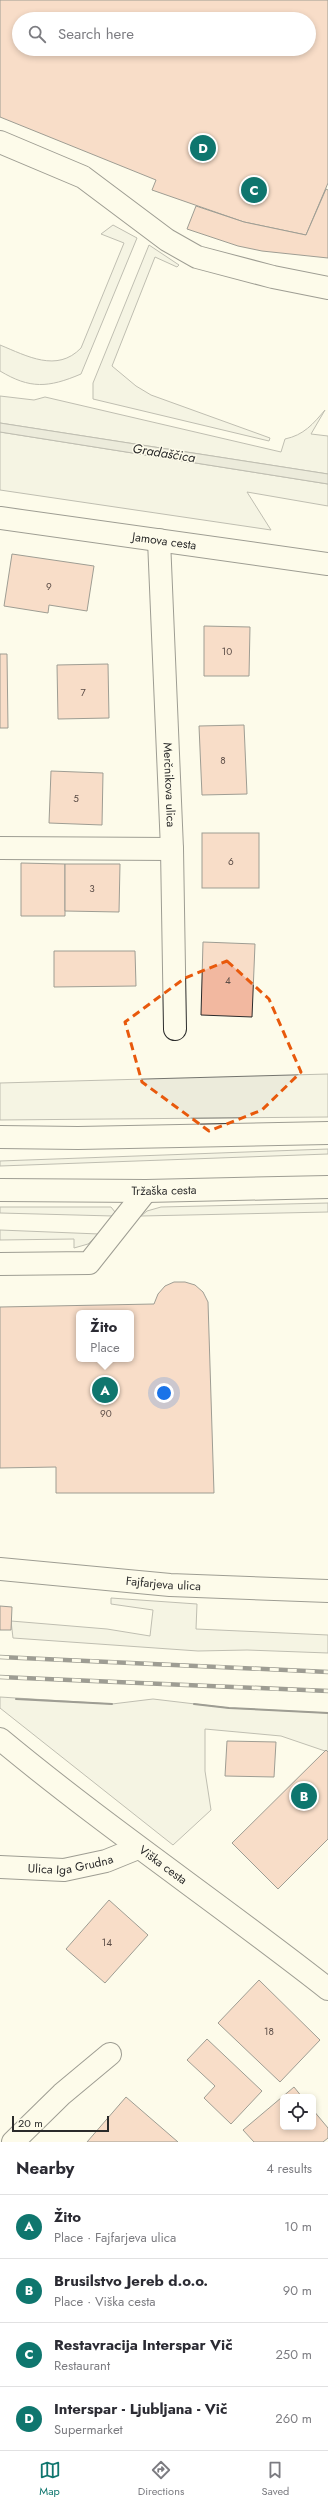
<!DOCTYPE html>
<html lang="en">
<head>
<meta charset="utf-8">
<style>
  :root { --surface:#fff; --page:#f7f7f7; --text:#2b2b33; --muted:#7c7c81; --line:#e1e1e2; --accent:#0f766e }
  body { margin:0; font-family:Jost,sans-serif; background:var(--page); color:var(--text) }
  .controls { position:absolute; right:12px; bottom:12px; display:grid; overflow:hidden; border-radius:6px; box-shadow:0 2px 6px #0003 }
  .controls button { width:36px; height:36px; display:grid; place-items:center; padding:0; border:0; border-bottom:1px solid var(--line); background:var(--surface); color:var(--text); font:20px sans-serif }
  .scale { position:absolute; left:12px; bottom:10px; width:97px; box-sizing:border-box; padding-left:4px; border:2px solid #2b2b2b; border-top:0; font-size:11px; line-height:14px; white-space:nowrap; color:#2b2b2b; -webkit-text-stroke:3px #fdfbea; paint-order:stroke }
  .you { position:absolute; left:164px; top:1393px; width:14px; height:14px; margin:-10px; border:3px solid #fff; border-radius:50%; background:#1a73e8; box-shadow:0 0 0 6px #1a73e833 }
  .badge { display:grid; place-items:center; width:26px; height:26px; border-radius:50%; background:var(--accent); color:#fff; font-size:13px; font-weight:700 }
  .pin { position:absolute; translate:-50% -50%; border:2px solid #fff; box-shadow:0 1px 4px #0006 }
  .popup { position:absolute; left:76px; top:1310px; width:58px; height:52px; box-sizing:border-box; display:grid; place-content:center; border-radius:6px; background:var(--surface); filter:drop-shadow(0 1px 3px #0005); font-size:13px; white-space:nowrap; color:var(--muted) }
  .popup b { font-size:15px; color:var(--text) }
  .popup::after { content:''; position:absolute; left:50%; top:100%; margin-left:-8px; border:8px solid transparent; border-top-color:var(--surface) }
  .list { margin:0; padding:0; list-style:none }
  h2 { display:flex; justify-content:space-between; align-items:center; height:52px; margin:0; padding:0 16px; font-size:17px }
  h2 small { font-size:13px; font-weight:400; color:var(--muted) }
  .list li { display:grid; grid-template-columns:26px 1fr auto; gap:12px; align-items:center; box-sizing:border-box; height:64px; padding:0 16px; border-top:1px solid var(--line) }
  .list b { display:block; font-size:15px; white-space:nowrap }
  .list p { margin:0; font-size:13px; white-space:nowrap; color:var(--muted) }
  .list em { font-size:13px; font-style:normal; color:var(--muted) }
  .icon { flex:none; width:22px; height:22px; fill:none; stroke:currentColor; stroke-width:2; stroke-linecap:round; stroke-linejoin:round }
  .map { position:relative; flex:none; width:328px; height:2142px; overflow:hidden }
  .search { position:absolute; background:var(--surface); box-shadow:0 2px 6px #0003; left:12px; right:12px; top:12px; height:44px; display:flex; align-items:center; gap:10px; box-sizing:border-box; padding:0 14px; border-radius:22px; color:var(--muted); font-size:15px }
  .sheet { height:308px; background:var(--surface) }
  nav { display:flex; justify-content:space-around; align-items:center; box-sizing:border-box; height:56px; border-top:1px solid var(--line); background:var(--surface); font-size:11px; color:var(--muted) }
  nav a { display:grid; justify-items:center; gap:2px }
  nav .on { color:var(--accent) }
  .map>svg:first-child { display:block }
  .green { fill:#ecebdb; stroke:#74746e }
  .water { fill:#d8d7c9; stroke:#74746e }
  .building { fill:#f2b8a0; stroke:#2b2b2b; fill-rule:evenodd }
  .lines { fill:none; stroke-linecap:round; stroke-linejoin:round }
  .minor-casing { stroke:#2b2b2b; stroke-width:24 }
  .major-casing { stroke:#2b2b2b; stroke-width:24 }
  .minor { stroke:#fdfbea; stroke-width:22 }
  .major { stroke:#fdfbea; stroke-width:22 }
  .rail-casing { stroke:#2b2b2b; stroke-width:4.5 }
  .rail { stroke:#fdfbea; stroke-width:3; stroke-dasharray:9; stroke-linecap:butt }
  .wall { stroke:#2b2b2b; stroke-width:2 }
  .marked { fill:none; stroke:#e8590c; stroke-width:3; stroke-dasharray:8 5; stroke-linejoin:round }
  .labels { text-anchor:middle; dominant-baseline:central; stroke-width:3; stroke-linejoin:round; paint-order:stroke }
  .number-label { font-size:10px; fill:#5d4e48 }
  .street-label { font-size:12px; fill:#2b2b2b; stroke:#fdfbea }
  .water-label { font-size:13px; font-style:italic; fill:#2b2b2b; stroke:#fdfbea }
</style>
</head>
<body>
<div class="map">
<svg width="328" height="2142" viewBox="0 0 328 2142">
  <rect width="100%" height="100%" fill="#fdfbea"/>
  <g class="green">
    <path d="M113,225L137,238L81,374C48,388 30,389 0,371V345C27,356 57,373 81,348L124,243L101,234Z"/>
    <polygon points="149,245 179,265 177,267 155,257 112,366 136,386 151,395 270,438 269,441 93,399 93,383"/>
    <path d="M0,396L34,400L45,397L281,452L285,439C304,435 313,424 325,410L311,434L328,436V474L0,423Z"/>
    <polygon points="0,432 328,484 328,506 247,492 271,530 0,490"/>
    <polygon points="328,1074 328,1117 0,1120 0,1083"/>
    <polygon points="328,1149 328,1154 0,1166 0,1161"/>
    <polygon points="328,1203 328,1212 141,1216 147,1211 161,1207"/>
    <polygon points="0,1207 111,1207 115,1212 113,1216 0,1213"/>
    <polygon points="0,1230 99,1234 88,1244 74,1248 74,1239 0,1240"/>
    <polygon points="111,1598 197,1604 196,1629 328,1635 328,1653 247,1650 198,1651 13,1638 11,1621 107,1629 150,1636 153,1610 111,1604"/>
    <polygon points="0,1697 112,1704 153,1699 229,1708 328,1713 328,1752 281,1736 205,1729 205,1771 211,1810 173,1845 0,1708"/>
  </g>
  <polygon class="water" points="0,423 328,474 328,484 0,432"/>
  <g class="building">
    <path d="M0,0H328V183L306,235L244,222L152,190L156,180L0,117ZM19,19H309V49H19Z"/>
    <polygon points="326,189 328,190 328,258 262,251 238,246 187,229 196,206 244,222 306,235"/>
    <polygon points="12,554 94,566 87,611 49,605 48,613 4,606"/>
    <polygon points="204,626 250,627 249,676 204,676"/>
    <polygon points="0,654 7,654 8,728 0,728"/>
    <polygon points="108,664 109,718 58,719 57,665"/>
    <polygon points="244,725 247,794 202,795 199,726"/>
    <polygon points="51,771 103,773 102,825 49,823"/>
    <rect x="202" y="833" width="57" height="55"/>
    <polygon points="21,863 65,864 65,916 21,916"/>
    <polygon points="65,864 120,864 119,912 65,911"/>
    <polygon points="203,942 255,944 252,1017 201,1015"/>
    <polygon points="54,951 135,951 136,986 54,987"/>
    <path d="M174,1282H185L195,1285L203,1292L208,1302L214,1493H56V1467L0,1468V1307L154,1304L158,1294L165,1286ZM79,1313H131V1359H79Z"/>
    <polygon points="0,1606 12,1607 11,1630 0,1630"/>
    <polygon points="227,1741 276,1742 274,1777 225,1776"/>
    <polygon points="326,1750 328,1752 328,1839 278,1889 232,1843"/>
    <polygon points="109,1900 148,1935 105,1983 66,1949"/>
    <polygon points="259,1980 320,2040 280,2082 218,2023"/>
    <polygon points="207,2039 262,2091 231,2124 204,2098 215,2086 187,2060"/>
    <polygon points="294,2087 302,2097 283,2097 283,2127 313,2127 313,2110 328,2128 328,2138 323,2142 254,2142 243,2130"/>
    <polygon points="126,2097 178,2142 87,2142"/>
  </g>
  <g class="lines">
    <defs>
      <g id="minor">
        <polyline points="0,142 83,177 167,240 197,257 273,277 328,288"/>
        <path id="s1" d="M0,518L328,564"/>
        <path id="s2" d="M159,540L172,849L175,1029"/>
        <polyline points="0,848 172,849"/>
        <polyline points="0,1264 89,1263 146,1191"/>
        <path id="s3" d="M0,1569L170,1585L328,1591"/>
        <path id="s4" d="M0,1739C106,1827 220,1904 328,1989"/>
        <path id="s5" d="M0,1867L64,1870L106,1861L138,1848"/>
        <polyline points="13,2142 62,2094 110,2054"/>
      </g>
      <g id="major">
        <polyline points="0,1137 78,1138 328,1133"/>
        <path id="s6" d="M0,1190L146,1191L328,1187"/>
      </g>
    </defs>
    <use href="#minor" class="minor-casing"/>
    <use href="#major" class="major-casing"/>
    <use href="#minor" class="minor"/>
    <use href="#major" class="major"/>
    <defs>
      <g id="rail">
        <polyline points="0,1657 328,1672"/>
        <polyline points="0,1677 328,1691"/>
      </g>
    </defs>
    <use href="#rail" class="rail-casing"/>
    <use href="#rail" class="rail"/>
    <g class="wall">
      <polyline points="16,1699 112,1704"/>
      <polyline points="194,1704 229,1708 328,1713"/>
    </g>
  </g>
  <path d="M0 0H328V2142H0ZM227,961L269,999L301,1072L262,1110L209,1131L142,1082L125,1022L185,978Z" fill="#fdfbea" fill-opacity=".55" fill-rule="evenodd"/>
  <path class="marked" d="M227,961L269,999L301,1072L262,1110L209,1131L142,1082L125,1022L185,978Z"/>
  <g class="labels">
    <g class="number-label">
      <text x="49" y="586">9</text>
      <text x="227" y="651">10</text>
      <text x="83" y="692">7</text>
      <text x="223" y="760">8</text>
      <text x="76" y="798">5</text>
      <text x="231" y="861">6</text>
      <text x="92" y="888">3</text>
      <text x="228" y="980">4</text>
      <text x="106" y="1413">90</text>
      <text x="107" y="1942">14</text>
      <text x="269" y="2031">18</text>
    </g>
    <g class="street-label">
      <text stroke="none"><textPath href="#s1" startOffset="166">Jamova cesta</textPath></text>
      <text stroke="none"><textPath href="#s2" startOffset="245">Merčnikova ulica</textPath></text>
      <text stroke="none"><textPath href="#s6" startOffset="164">Tržaška cesta</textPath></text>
      <text stroke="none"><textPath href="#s3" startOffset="164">Fajfarjeva ulica</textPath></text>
      <text stroke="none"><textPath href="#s5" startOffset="71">Ulica Iga Grudna</textPath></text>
      <text stroke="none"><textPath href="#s4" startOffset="206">Viška cesta</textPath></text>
    </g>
    <g class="water-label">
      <text transform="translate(164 453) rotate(9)">Gradaščica</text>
    </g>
  </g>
</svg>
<div class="controls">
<button><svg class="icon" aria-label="locate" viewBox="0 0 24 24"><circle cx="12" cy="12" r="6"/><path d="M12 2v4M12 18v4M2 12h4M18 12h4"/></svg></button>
</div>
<div class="scale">20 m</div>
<div class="you"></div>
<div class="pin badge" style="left:105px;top:1390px">A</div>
<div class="popup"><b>Žito</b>Place</div>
<div class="pin badge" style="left:304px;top:1796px">B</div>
<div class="pin badge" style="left:254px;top:190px">C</div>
<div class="pin badge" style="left:203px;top:148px">D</div>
<div class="search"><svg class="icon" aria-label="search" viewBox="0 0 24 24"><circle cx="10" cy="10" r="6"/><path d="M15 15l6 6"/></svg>Search here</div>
</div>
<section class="sheet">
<h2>Nearby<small>4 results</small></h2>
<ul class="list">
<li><span class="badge">A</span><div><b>Žito</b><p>Place · Fajfarjeva ulica</p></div><em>10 m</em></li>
<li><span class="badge">B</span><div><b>Brusilstvo Jereb d.o.o.</b><p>Place · Viška cesta</p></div><em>90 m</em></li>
<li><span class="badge">C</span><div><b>Restavracija Interspar Vič</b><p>Restaurant</p></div><em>250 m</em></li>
<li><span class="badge">D</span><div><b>Interspar - Ljubljana - Vič</b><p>Supermarket</p></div><em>260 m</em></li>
</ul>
</section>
<nav>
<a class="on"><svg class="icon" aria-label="map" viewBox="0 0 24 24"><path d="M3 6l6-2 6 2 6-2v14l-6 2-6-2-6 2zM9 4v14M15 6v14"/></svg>Map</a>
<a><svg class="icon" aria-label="directions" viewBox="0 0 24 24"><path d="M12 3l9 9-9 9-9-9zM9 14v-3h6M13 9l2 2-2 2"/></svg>Directions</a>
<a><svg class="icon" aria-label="saved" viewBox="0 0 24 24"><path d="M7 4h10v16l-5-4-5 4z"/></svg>Saved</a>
</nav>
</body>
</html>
